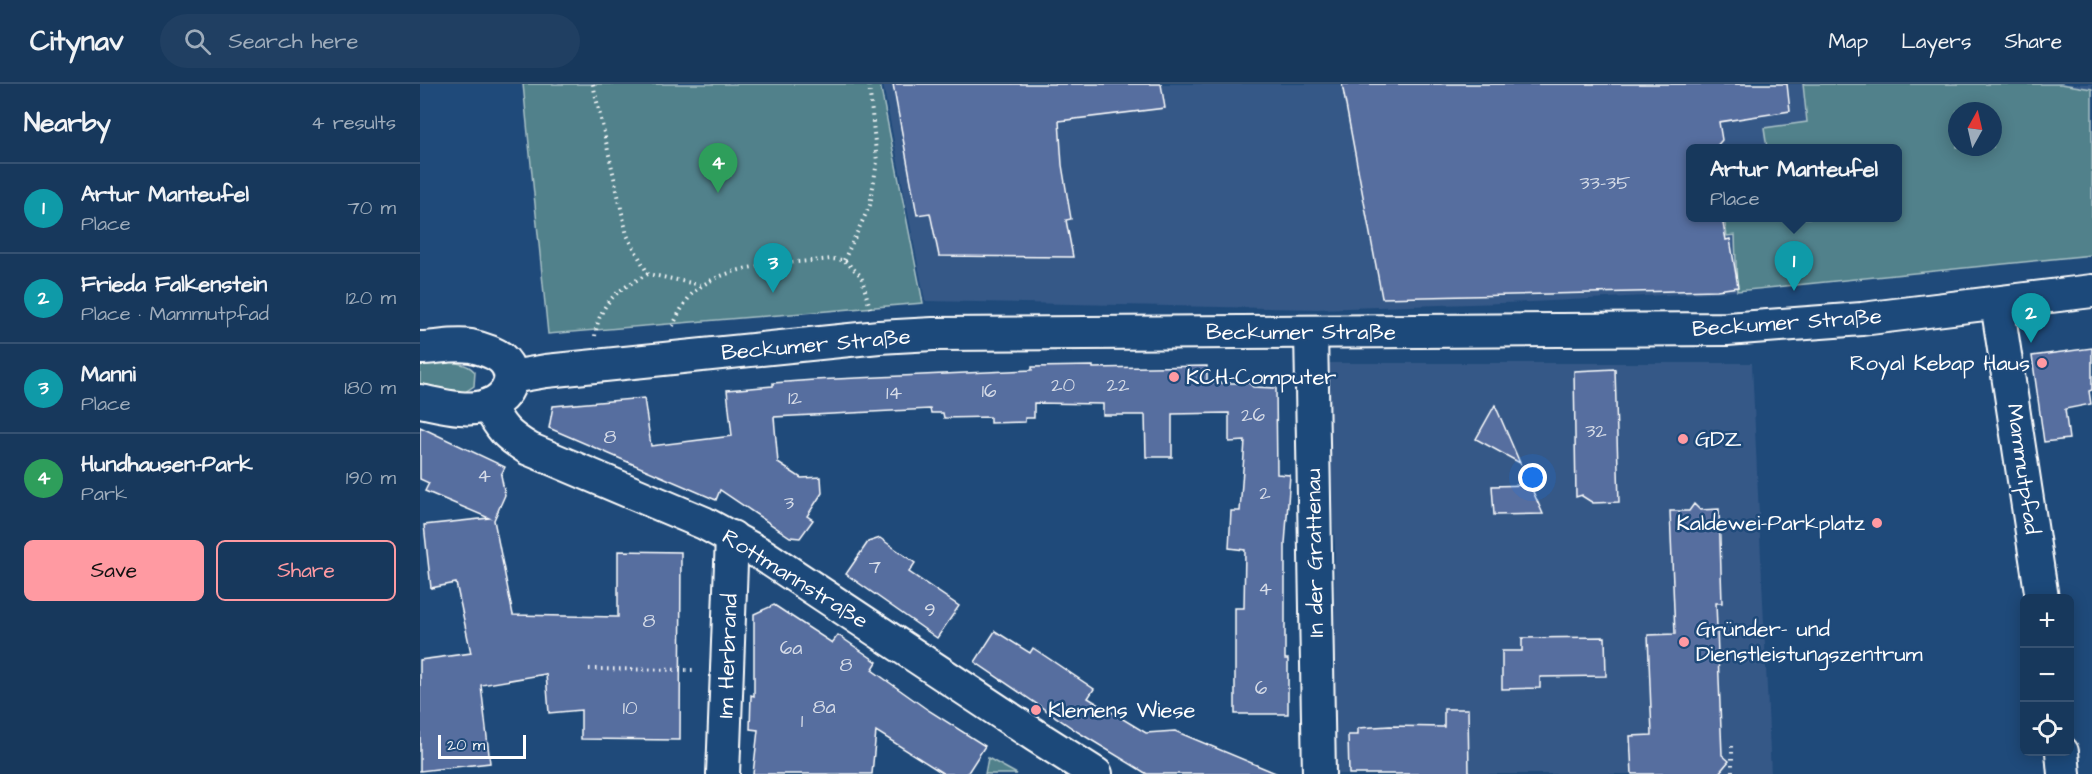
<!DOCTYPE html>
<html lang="en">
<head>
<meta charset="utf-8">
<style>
  :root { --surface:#17385c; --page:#203f62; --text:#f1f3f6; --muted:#9eacbb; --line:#365272; --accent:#ff9aa2 }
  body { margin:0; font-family:"Architects Daughter",sans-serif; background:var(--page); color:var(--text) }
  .controls { position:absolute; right:18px; bottom:18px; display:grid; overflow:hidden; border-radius:9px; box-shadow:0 3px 15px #0003 }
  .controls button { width:54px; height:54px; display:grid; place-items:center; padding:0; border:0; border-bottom:2px solid var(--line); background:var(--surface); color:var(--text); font:30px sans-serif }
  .compass { position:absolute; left:1528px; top:18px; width:54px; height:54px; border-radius:50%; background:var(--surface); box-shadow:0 3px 15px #0003; rotate:8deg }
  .scale { position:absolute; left:18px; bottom:15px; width:88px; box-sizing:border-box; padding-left:6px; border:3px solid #fff; border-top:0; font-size:16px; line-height:21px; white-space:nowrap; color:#fff; -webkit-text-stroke:4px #1f4a7a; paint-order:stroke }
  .you { position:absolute; left:1113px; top:394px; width:21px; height:21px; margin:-15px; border:4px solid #fff; border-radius:50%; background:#1a73e8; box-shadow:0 0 0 9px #1a73e833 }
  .badge { display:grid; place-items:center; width:39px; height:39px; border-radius:50%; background:var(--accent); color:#fff; font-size:20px; font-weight:700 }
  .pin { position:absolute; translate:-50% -50px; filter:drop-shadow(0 2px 3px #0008) }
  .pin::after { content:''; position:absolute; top:32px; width:21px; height:18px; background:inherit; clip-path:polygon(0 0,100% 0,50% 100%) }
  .popup { position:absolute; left:1266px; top:60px; width:216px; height:78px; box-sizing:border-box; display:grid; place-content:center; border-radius:9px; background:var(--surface); filter:drop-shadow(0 2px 4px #0005); font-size:20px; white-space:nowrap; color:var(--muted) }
  .popup b { font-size:22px; color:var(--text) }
  .popup::after { content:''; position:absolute; left:50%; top:100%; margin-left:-12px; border:12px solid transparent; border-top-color:var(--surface) }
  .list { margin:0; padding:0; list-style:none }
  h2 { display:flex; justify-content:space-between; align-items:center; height:78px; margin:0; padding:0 24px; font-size:26px }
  h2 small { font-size:20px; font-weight:400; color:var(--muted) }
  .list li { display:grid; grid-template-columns:39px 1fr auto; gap:18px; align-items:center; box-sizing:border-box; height:90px; padding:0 24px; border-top:2px solid var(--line) }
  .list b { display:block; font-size:22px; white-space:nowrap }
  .list p { margin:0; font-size:20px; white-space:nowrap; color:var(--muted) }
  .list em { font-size:20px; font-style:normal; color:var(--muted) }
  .actions { display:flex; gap:12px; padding:18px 24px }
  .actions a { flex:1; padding:14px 0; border:2px solid var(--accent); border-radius:9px; text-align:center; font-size:21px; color:var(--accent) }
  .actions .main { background:var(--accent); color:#111 }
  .icon { flex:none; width:33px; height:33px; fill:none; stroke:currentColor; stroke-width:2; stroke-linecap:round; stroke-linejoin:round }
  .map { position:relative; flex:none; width:1672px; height:690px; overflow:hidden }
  header { display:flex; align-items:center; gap:36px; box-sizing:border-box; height:84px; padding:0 30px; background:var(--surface); border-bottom:2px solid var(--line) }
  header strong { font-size:28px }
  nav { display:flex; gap:33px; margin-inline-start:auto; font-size:21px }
  .search { width:420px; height:54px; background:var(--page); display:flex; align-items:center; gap:15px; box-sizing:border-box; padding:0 21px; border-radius:33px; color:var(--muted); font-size:22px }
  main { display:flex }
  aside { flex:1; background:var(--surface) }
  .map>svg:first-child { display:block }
  .built { fill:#345887; fill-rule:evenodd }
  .green { fill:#51818b; stroke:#a8c0c5; stroke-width:1.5; fill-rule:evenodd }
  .building { fill:#576e9f; stroke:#fff; stroke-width:1.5 }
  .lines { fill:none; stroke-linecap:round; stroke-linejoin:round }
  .minor-casing { stroke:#fff; stroke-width:36 }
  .path { stroke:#fff; stroke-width:4; stroke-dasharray:1.5 4.5; stroke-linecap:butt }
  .minor { stroke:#1f4a7a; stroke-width:32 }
  .poi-dot { fill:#ff9aa2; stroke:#1f4a7a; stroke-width:2 }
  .labels { text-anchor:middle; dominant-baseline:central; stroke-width:5; stroke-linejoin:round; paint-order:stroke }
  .number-label { font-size:20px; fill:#d5dbe7 }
  .street-label { font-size:22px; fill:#fff; stroke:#1f4a7a }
  .poi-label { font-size:22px; fill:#fff; stroke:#1f4a7a; text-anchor:start }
</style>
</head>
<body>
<header>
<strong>Citynav</strong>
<div class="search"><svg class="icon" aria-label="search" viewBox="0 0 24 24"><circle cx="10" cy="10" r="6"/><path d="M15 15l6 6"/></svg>Search here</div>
<nav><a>Map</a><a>Layers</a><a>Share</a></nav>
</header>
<main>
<aside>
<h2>Nearby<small>4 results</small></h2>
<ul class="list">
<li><span class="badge" style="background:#0f9aa8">1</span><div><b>Artur Manteufel</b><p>Place</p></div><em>70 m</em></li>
<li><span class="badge" style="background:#0f9aa8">2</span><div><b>Frieda Falkenstein</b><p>Place · Mammutpfad</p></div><em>120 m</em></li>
<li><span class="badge" style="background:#0f9aa8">3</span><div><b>Manni</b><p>Place</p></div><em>180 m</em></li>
<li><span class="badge" style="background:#2e9e5b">4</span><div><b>Hundhausen-Park</b><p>Park</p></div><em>190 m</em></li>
</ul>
<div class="actions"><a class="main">Save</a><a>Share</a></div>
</aside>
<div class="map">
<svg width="1672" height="690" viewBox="0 0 1672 690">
  <rect width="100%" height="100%" fill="#1f4a7a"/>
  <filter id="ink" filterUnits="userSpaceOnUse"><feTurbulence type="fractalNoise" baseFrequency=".0167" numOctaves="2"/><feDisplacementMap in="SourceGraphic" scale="12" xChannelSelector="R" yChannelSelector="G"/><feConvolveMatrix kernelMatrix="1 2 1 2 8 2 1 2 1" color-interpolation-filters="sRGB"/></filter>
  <g filter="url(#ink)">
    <g class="built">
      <path d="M463,0H1672V171L1317,207L1113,218L896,225L505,217ZM1537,27H1573V63H1537ZM1270,64H1478V134H1270Z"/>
      <polygon points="900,279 1332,279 1351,690 912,690 915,461"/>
    </g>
    <g class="green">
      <polygon points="103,0 460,0 503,219 128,250"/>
      <path d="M1383,0H1641L1672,5V171L1317,207L1315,151L1307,152L1304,134H1478V64H1347L1344,44L1387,38ZM1537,27H1573V63H1537Z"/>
      <path d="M0,277C17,278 44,275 55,288L54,302L45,308L0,307Z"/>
      <polygon points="568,674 597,690 565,690"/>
    </g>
    <g class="building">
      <polygon points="473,0 741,0 745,24 639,37 642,81 651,135 646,136 653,173 519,172 510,129 497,131"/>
      <polygon points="922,0 1367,0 1370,27 1299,38 1302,56 1295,64 1270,64 1270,134 1302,134 1306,156 1310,155 1318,203 1297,206 962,214"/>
      <polygon points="1672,264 1672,306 1669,307 1671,320 1645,325 1649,355 1624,358 1612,272"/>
      <polygon points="673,282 673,284 787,282 787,299 829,299 833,303 856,304 857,390 870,391 865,460 865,575 868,575 868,630 815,630 815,524 824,524 825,466 809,464 811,427 820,427 825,357 809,358 809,329 752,330 752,373 726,373 725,331 683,331 683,320 614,319 614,334 605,334 605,338 570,339 570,333 524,334 523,329 511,329 510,325 354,333 358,379 381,394 401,393 402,409 387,432 393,436 380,454 370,453 300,406 296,416 129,344 133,322 224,314 231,362 312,352 307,306 353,302 353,299 394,296 612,286 612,283"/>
      <polygon points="1195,285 1199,418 1173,419 1162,412 1162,411 1156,413 1154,287"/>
      <polygon points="1075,321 1100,379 1056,355"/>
      <polygon points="0,343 85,383 81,391 85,411 74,436 93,531 198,533 198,467 261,468 260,656 161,655 161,626 129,629 126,590 61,601 70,679 0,687 0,576 51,569 36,499 11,504 4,441 69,434 5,407 9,399 0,395"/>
      <polygon points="1110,401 1123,430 1074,431 1072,402"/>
      <polygon points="1274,420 1280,426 1299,425 1302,519 1296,519 1302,671 1309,677 1298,690 1212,690 1210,652 1232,651 1228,551 1255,550 1250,427 1269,427"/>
      <polygon points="460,454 495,479 489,488 539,522 517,554 426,490 448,458"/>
      <polygon points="354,521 412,559 418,551 457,578 452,586 508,626 565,662 547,690 524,690 456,647 452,690 333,690 338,646 330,645 331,611 334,612 334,530"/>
      <polygon points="575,547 610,569 613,564 674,605 668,614 726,649 755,647 858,690 727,690 658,648 555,578"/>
      <polygon points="1185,553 1186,592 1120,593 1120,604 1082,605 1082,567 1102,567 1102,554"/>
      <polygon points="1024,625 1048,625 1049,690 929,690 928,651 938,651 938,644 970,642 1024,643"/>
    </g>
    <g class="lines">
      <defs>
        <g id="minor">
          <polyline points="1577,219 1622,514"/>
          <polyline points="891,248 899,690"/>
          <path d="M0,264C16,264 35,259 51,262C60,264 73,268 81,274C99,290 89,313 69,321C48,329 21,321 0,317"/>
          <polyline points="91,293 126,287 459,253 513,250 1307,245 1442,235 1672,207"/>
          <path d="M68,321C81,345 86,351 109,365L284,439L343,471L616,652L676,690"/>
          <polyline points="1642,668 1644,690"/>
          <polyline points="303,690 312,453"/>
        </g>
      </defs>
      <use href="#minor" class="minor-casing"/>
      <g class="path">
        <polyline points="173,0 207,151 228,190"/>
        <polyline points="424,176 450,121 457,78 449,0"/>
        <path d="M253,242C258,229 270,208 283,201C320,178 368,180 411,175L424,176L441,192L450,224"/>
        <path d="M175,252C180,217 199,205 228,190L281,201"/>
        <polyline points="169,585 277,586"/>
        <polyline points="1312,662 1312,690"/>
      </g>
      <use href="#minor" class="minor"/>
    </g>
  </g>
  <g class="poi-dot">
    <circle cx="1622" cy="279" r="6"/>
    <circle cx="754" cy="293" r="6"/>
    <circle cx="1263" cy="355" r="6"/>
    <circle cx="1457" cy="439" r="6"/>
    <circle cx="1264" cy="558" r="6"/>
    <circle cx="616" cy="626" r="6"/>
  </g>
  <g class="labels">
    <g class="number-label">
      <text x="1185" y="99">33-35</text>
      <text x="643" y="301">20</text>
      <text x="698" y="301">22</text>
      <text x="569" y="307">16</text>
      <text x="474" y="309">14</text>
      <text x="375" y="314">12</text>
      <text x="833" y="331">26</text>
      <text x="1176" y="347">32</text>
      <text x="190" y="353">8</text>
      <text x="64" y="392">4</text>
      <text x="845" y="409">2</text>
      <text x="369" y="419">3</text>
      <text x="455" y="483">7</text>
      <text x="845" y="505">4</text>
      <text x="510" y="526">9</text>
      <text x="229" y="537">8</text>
      <text x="371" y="564">6a</text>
      <text x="426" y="581">8</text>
      <text x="841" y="604">6</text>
      <text x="404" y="623">8a</text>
      <text x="210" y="624">10</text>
      <text x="382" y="637">1</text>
    </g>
    <g class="street-label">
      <text transform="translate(1367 239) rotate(-4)">Beckumer Straße</text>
      <text x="881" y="248">Beckumer Straße</text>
      <text transform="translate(396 261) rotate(-5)">Beckumer Straße</text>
      <text transform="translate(1603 385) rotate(82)">Mammutpfad</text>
      <text transform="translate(895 469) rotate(-91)">In der Grattenau</text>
      <text transform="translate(375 495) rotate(32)">Rottmannstraße</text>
      <text transform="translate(308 572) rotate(-88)">Im Herbrand</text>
    </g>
    <g class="poi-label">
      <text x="1610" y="279" text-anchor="end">Royal Kebap Haus</text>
      <text x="766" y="293">KCH-Computer</text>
      <text x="1275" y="355">GDZ</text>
      <text x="1445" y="439" text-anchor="end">Kaldewei-Parkplatz</text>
      <text x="1276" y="545">Gründer- und<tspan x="1276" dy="25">Dienstleistungszentrum</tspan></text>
      <text x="628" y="626">Klemens Wiese</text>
    </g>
  </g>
</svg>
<div class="controls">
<button>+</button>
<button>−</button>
<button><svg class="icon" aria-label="locate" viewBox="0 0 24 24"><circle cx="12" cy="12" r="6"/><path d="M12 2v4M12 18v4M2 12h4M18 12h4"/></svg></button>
</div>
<svg class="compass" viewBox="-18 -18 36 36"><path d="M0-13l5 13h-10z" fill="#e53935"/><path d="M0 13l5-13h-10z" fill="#9eacbb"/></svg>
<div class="scale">20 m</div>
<div class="you"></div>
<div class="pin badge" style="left:1374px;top:207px;background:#0f9aa8">1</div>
<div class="popup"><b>Artur Manteufel</b>Place</div>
<div class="pin badge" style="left:1611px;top:259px;background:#0f9aa8">2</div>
<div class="pin badge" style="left:353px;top:209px;background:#0f9aa8">3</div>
<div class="pin badge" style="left:298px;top:109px;background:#2e9e5b">4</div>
</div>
</main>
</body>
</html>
